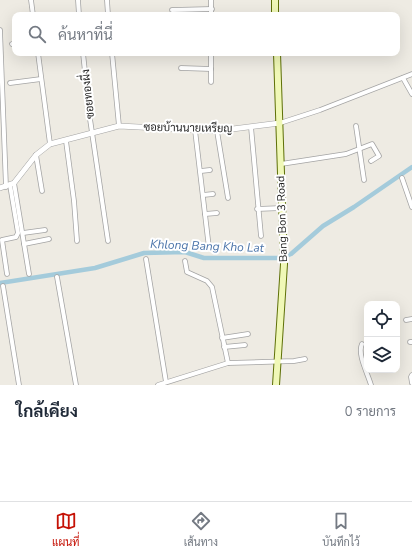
<!DOCTYPE html>
<html lang="th">
<head>
<meta charset="utf-8">
<style>
  :root { --surface:#fff; --page:#f2f2f3; --text:#1f2937; --muted:#747a83; --line:#e0e1e3; --accent:#c51105 }
  body { margin:0; font-family:"Nunito Sans",Sarabun,sans-serif; background:var(--page); color:var(--text) }
  .controls { position:absolute; right:12px; bottom:12px; display:grid; overflow:hidden; border-radius:8px; box-shadow:0 4px 16px #0002 }
  .controls button { width:36px; height:36px; display:grid; place-items:center; padding:0; border:0; border-bottom:1px solid var(--line); background:var(--surface); color:var(--text); font:20px sans-serif }
  .list { margin:0; padding:0; list-style:none }
  h2 { display:flex; justify-content:space-between; align-items:center; height:52px; margin:0; padding:0 16px; font-size:17px }
  h2 small { font-size:13px; font-weight:400; color:var(--muted) }
  .icon { flex:none; width:22px; height:22px; fill:none; stroke:currentColor; stroke-width:2; stroke-linecap:round; stroke-linejoin:round }
  .map { position:relative; flex:none; width:412px; height:385px; overflow:hidden }
  .search { position:absolute; background:var(--surface); box-shadow:0 4px 16px #0002; left:12px; right:12px; top:12px; height:44px; display:flex; align-items:center; gap:10px; box-sizing:border-box; padding:0 14px; border-radius:8px; color:var(--muted); font-size:15px }
  .sheet { height:116px; background:var(--surface) }
  nav { display:flex; justify-content:space-around; align-items:center; box-sizing:border-box; height:56px; border-top:1px solid var(--line); background:var(--surface); font-size:11px; color:var(--muted) }
  nav a { display:grid; justify-items:center; gap:2px }
  nav .on { color:var(--accent) }
  .map>svg:first-child { display:block }
  .lines { fill:none; stroke-linecap:round; stroke-linejoin:round }
  .canal { stroke:#a4cbdb; stroke-width:4.5 }
  .minor-casing { stroke:#a4a4a4; stroke-width:5.5 }
  .tertiary-casing { stroke:#a4a4a4; stroke-width:6 }
  .secondary-casing { stroke:#5e7007; stroke-width:8 }
  .minor { stroke:#fff; stroke-width:4 }
  .tertiary { stroke:#fff; stroke-width:5 }
  .secondary { stroke:#f0f8b7; stroke-width:6 }
  .labels { text-anchor:middle; dominant-baseline:central; stroke-width:4; stroke-linejoin:round; paint-order:stroke }
  .street-label { font-size:11px; fill:#1d1d1d; stroke:#fff }
  .water-label { font-size:12px; font-style:italic; fill:#4c75aa; stroke:#fff }
</style>
</head>
<body>
<div class="map">
<svg width="412" height="385" viewBox="0 0 412 385">
  <rect width="100%" height="100%" fill="#eeebe3"/>
  <g class="lines">
    <polyline class="canal" points="0,283 95,268 144,253 185,252 204,258 281,258 291,254 323,226 354,207 412,167"/>
    <defs>
      <g id="minor">
        <polyline points="31,0 33,15"/>
        <polyline points="78,0 79,15"/>
        <polyline points="107,0 108,15"/>
        <polyline points="172,10 212,9"/>
        <polyline points="211,15 211,0"/>
        <polyline points="0,30 6,187"/>
        <polyline points="12,44 15,43"/>
        <polyline points="38,53 50,144"/>
        <polyline points="83,53 90,119 108,241"/>
        <polyline points="112,53 119,126"/>
        <polyline points="181,68 211,69"/>
        <polyline points="403,78 412,94"/>
        <polyline points="211,82 211,53"/>
        <polyline points="10,83 41,79"/>
        <polyline points="280,123 320,110 412,74"/>
        <polyline points="356,126 364,180"/>
        <polyline points="251,127 261,236"/>
        <polyline points="195,130 209,248"/>
        <polyline points="217,131 228,198"/>
        <polyline points="66,141 74,201 77,241"/>
        <polyline points="36,155 42,191"/>
        <polyline points="281,164 346,154 372,144 379,156 371,161"/>
        <polyline points="201,171 210,170"/>
        <polyline points="402,178 412,207"/>
        <polyline points="14,183 29,274"/>
        <polyline points="203,195 213,194"/>
        <polyline points="257,209 282,208"/>
        <polyline points="205,214 217,213"/>
        <polyline points="23,233 45,230"/>
        <polyline points="24,244 49,239"/>
        <polyline points="146,259 166,382"/>
        <polyline points="185,261 187,272 207,281 212,287 228,363"/>
        <polyline points="7,274 2,240 16,237 18,233 10,185"/>
        <polyline points="57,277 76,385"/>
        <polyline points="3,286 19,385"/>
        <polyline points="406,320 412,319"/>
        <polyline points="222,338 248,334"/>
        <polyline points="410,342 412,342"/>
        <path d="M362,344C357,354 368,374 371,385"/>
        <polyline points="224,347 245,345"/>
        <polyline points="412,375 411,377 412,383"/>
        <polyline points="158,385 228,363 294,361 305,359"/>
      </g>
      <polyline id="tertiary" points="0,188 14,183 36,155 50,144 119,126 217,131 280,123"/>
      <g id="secondary">
        <polyline points="275,0 275,15"/>
        <polyline points="276,385 284,264 277,53"/>
      </g>
    </defs>
    <use href="#minor" class="minor-casing"/>
    <use href="#tertiary" class="tertiary-casing"/>
    <use href="#secondary" class="secondary-casing"/>
    <use href="#minor" class="minor"/>
    <use href="#tertiary" class="tertiary"/>
    <use href="#secondary" class="secondary"/>
  </g>
  <g class="labels">
    <g class="street-label">
      <text transform="translate(88 94) rotate(-96)">ซอยทองผึ่ง</text>
      <text transform="translate(188 128) rotate(1)">ซอยบ้านนายเหรียญ</text>
      <text transform="translate(282 219) rotate(-92)">Bang Bon 3 Road</text>
    </g>
    <g class="water-label">
      <text transform="translate(207 246) rotate(2)">Khlong Bang Kho Lat</text>
    </g>
  </g>
</svg>
<div class="controls">
<button><svg class="icon" aria-label="locate" viewBox="0 0 24 24"><circle cx="12" cy="12" r="6"/><path d="M12 2v4M12 18v4M2 12h4M18 12h4"/></svg></button>
<button><svg class="icon" aria-label="layers" viewBox="0 0 24 24"><path d="M12 4l9 5-9 5-9-5zM3 14l9 5 9-5"/></svg></button>
</div>
<div class="search"><svg class="icon" aria-label="search" viewBox="0 0 24 24"><circle cx="10" cy="10" r="6"/><path d="M15 15l6 6"/></svg>ค้นหาที่นี่</div>
</div>
<section class="sheet">
<h2>ใกล้เคียง<small>0 รายการ</small></h2>
<ul class="list">
</ul>
</section>
<nav>
<a class="on"><svg class="icon" aria-label="map" viewBox="0 0 24 24"><path d="M3 6l6-2 6 2 6-2v14l-6 2-6-2-6 2zM9 4v14M15 6v14"/></svg>แผนที่</a>
<a><svg class="icon" aria-label="directions" viewBox="0 0 24 24"><path d="M12 3l9 9-9 9-9-9zM9 14v-3h6M13 9l2 2-2 2"/></svg>เส้นทาง</a>
<a><svg class="icon" aria-label="saved" viewBox="0 0 24 24"><path d="M7 4h10v16l-5-4-5 4z"/></svg>บันทึกไว้</a>
</nav>
</body>
</html>
